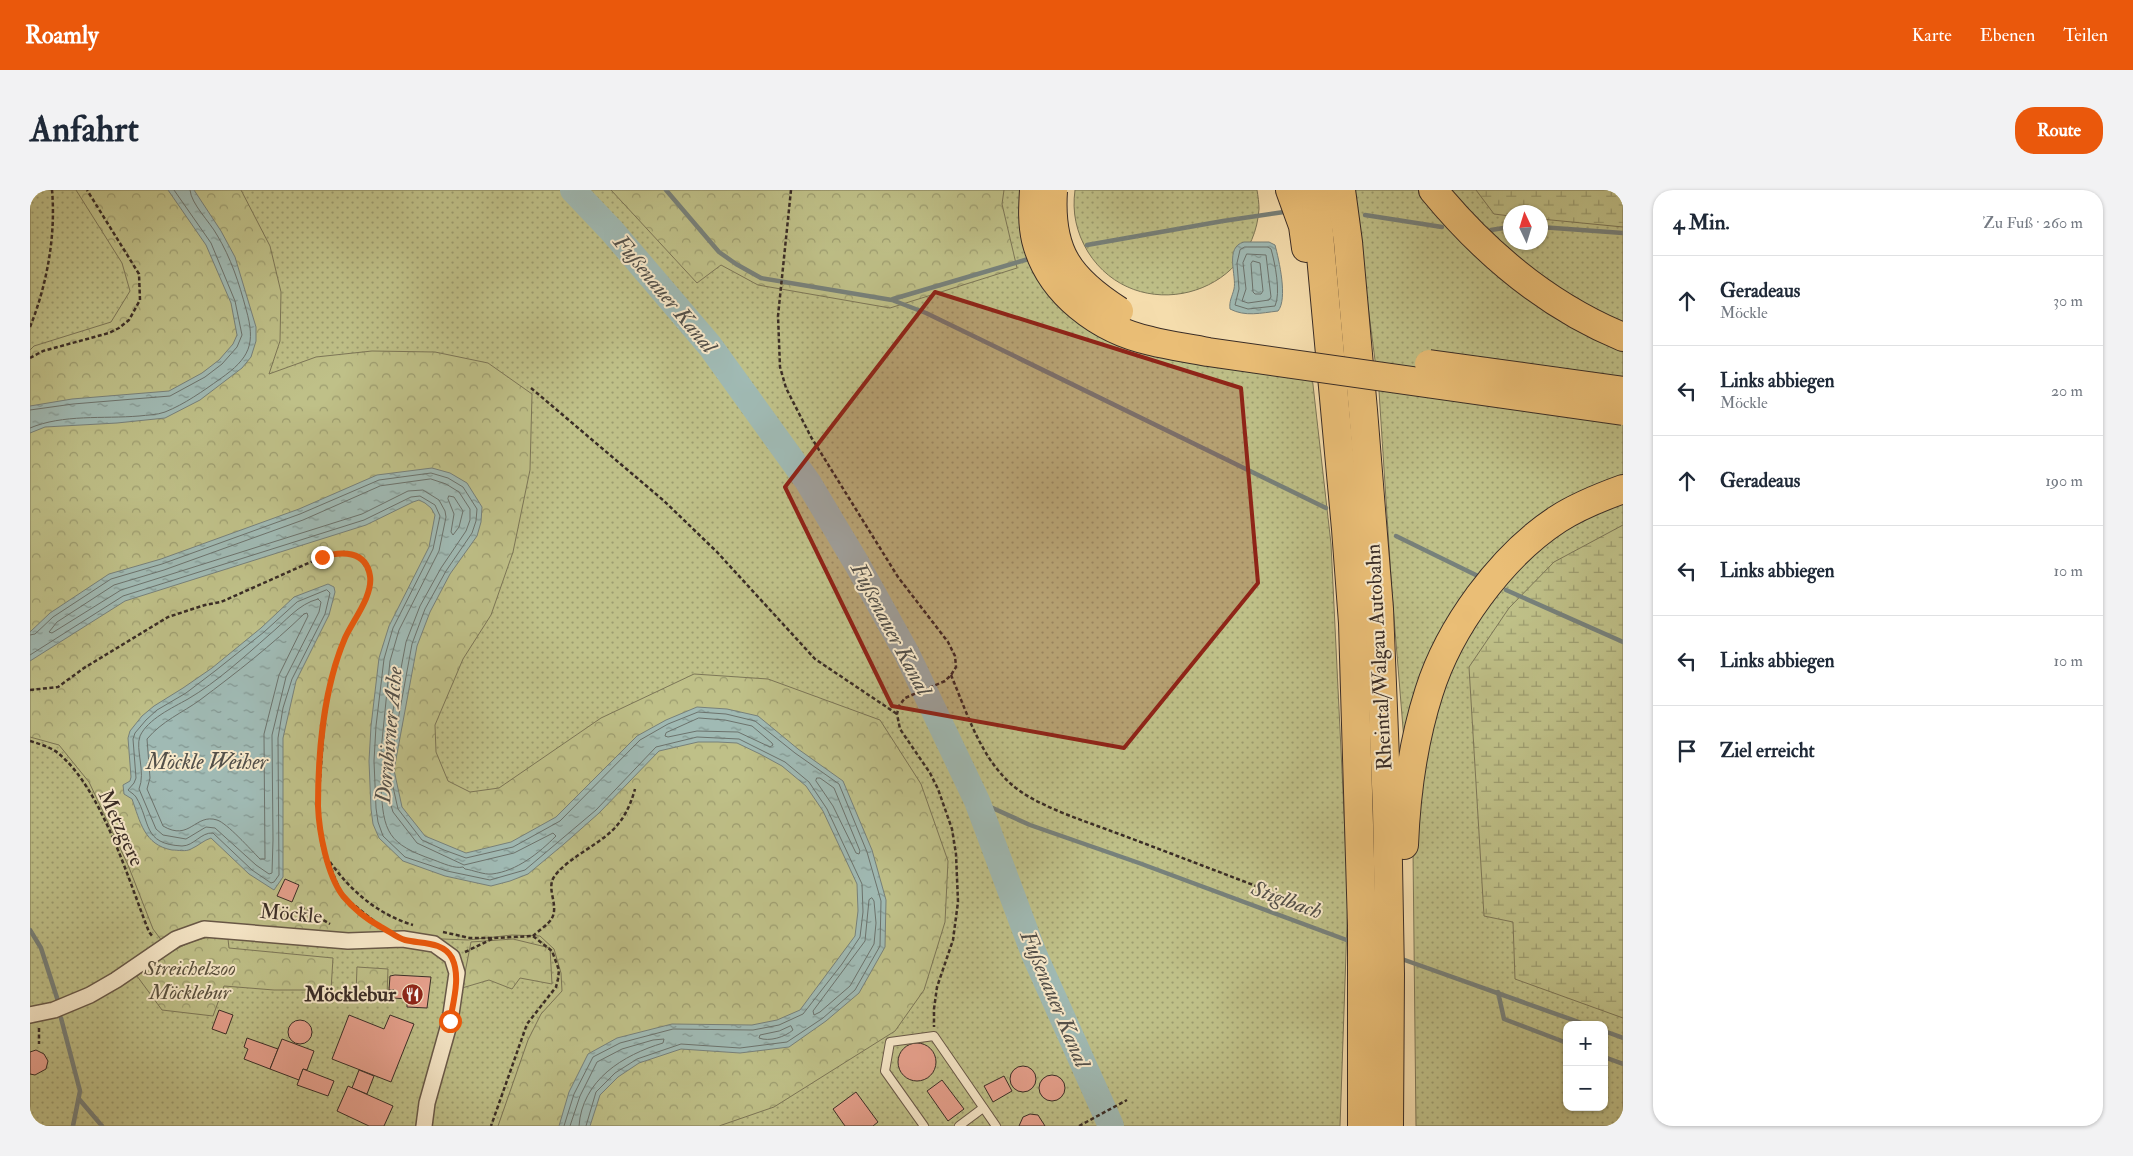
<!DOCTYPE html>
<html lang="de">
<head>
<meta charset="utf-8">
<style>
  :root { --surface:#fff; --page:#f2f2f3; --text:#1f2937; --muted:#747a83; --line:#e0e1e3; --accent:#ea580c }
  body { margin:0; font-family:"IM FELL Double Pica",serif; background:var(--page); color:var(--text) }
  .controls { position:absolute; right:15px; bottom:15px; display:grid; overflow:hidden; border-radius:10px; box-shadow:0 1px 4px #0004 }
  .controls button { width:45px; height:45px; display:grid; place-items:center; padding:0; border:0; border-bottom:1px solid var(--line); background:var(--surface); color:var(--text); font:25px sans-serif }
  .compass { position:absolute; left:1473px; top:15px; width:45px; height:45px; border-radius:50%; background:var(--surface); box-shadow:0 1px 4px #0004; rotate:356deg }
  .stop { position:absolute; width:15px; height:15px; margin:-11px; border:4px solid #ea580c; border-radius:50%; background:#fff }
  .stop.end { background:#ea580c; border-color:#fff; box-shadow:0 1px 5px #0008 }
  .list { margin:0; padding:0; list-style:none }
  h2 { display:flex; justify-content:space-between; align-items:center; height:65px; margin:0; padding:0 20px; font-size:21px }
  h2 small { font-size:16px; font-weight:400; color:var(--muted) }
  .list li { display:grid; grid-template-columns:32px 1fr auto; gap:15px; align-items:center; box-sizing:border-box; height:90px; padding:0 20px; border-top:1px solid var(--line) }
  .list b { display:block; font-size:19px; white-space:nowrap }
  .list p { margin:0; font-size:16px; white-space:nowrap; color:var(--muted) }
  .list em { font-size:16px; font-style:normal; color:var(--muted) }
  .icon { flex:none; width:28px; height:28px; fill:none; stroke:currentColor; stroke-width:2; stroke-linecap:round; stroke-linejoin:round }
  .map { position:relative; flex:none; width:1593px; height:936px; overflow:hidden; border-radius:20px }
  header { display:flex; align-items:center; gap:30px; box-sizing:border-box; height:70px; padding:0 25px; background:var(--accent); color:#fff }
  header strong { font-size:24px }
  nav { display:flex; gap:28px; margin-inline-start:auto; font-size:18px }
  .intro { display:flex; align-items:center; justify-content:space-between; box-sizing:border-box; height:120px; padding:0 30px }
  h1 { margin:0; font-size:35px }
  .button { padding:12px 22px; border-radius:20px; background:var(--accent); color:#fff; font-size:18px; font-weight:700 }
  main { display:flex; gap:30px; padding:0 30px }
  aside { flex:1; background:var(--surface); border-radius:20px; box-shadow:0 1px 4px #0004 }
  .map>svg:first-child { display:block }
  .grass { fill:url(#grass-dots); stroke:#7c7657; fill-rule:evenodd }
  .forest { fill:url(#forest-crowns); stroke:#7c7657 }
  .wetland { fill:url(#wetland-marsh); stroke:#7c7657 }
  .water { fill:url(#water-ripples); stroke:#77817b }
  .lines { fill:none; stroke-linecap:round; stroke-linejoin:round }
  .shore { stroke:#6c736d; stroke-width:1 }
  .stream { stroke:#77817b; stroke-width:4.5 }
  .river { stroke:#a0bab4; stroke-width:26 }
  .building { fill:#e8a18e; stroke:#392c26 }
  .service-casing { stroke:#685848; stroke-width:10 }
  .minor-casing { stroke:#685848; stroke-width:18 }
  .motorway-casing { stroke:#392c26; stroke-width:30 }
  .path { stroke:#392c26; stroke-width:2.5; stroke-dasharray:4 2.5; stroke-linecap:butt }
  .service { stroke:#f8e9ca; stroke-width:8 }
  .minor { stroke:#f8e9ca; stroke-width:15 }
  .motorway { stroke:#eabe76; stroke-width:28 }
  .motorway-bridge-casing { stroke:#392c26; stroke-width:30; stroke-linecap:butt }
  .motorway-bridge { stroke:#eabe76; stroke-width:28 }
  .route { stroke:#ea580c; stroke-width:6 }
  .marked { fill:#8f2418; fill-opacity:0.2; stroke:#8f2418; stroke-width:4; stroke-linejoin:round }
  .labels { text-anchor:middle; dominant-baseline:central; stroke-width:4; stroke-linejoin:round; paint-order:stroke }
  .street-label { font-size:21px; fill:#392c26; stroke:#f8e9ca }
  .park-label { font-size:21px; font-style:italic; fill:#5a513e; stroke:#f8e9ca }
  .poi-label { font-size:21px; font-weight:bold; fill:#392c26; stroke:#f8e9ca; text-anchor:end }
  .water-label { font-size:22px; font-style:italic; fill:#53504a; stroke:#f8e9ca }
</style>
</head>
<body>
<header>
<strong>Roamly</strong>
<nav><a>Karte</a><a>Ebenen</a><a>Teilen</a></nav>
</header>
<div class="intro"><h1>Anfahrt</h1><a class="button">Route</a></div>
<main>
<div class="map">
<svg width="1593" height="936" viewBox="0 0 1593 936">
  <defs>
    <pattern id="grass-dots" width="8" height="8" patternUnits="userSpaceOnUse" patternTransform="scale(1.25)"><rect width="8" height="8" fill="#bfc088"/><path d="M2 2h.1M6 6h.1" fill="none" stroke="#9c9c6f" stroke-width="1.8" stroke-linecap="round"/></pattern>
    <pattern id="forest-crowns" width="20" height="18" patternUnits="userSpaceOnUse" patternTransform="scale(1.25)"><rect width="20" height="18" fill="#bfc088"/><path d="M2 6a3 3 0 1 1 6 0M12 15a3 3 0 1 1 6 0" fill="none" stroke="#9c9c6f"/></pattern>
    <pattern id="wetland-marsh" width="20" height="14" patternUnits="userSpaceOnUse" patternTransform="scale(1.25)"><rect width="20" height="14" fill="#bfc088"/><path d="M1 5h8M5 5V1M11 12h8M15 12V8" fill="none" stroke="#9c9c6f"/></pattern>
    <pattern id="water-ripples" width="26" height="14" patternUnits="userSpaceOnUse" patternTransform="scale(1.25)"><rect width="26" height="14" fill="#a0bab4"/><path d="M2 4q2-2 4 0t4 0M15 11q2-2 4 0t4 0" fill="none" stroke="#839792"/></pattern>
  </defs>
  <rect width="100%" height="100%" fill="#f5ddad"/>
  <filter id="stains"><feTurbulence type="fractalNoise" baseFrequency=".004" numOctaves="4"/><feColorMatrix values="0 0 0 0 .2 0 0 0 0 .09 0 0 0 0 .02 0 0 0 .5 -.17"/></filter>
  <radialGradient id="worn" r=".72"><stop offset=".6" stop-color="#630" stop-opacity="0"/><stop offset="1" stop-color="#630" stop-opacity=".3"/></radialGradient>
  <g class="grass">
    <polygon points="0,0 994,0 1046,126 1282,186 1301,354 1318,705 1310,936 0,936"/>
    <path d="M1045,0H1227C1228,6 1229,13 1229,19C1223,108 1105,137 1058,62C1046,42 1042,22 1045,0Z"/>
    <path d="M1323,0H1593V936H1386L1383,661L1362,403L1349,201ZM1480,22H1510V52H1480ZM1537,835H1574V917H1537Z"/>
  </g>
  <g class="forest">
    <polygon points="46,0 211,0 240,56 251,102 250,151 239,184 286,167 342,161 405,162 458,173 502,204 500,280 483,362 461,425 433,469 405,535 406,562 418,591 440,602 469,598 571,528 664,484 738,489 850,530 891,594 918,671 915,732 894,800 865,841 744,917 689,936 468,936 498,850 511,824 532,801 531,783 524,759 510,746 482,745 438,750 290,744 190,736 132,751 123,739 98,675 59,592 29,555 0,547 0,160 4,156 81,132 100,101 92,73"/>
    <polygon points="581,0 974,0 972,14 987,78 860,118 728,95 691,75 667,93"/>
    <path d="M181,747L198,749L199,758L303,768L301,800H244L194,796L183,826L132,820L107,786C131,769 152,751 181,747Z"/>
    <polygon points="483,749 520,758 522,794 490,788 482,799 459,790 432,798 441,752"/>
    <polygon points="327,777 358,779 357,805 326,804"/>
  </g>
  <g class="wetland">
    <polygon points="1446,0 1593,0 1593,37 1511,29 1510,22 1480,22 1480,26 1464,24"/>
    <polygon points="1593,335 1593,828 1485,789 1483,732 1454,726 1439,477 1479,418 1524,372"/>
  </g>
  <g class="water">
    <polygon points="138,0 164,0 191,41 205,67 226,137 226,151 221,167 212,178 170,210 135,228 87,233 15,237 0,243 0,216 42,209 139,201 172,183 189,170 203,154 207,145 201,113 176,55"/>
    <path d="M1214,52H1239L1245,55C1249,70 1258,109 1248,121C1231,123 1215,127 1200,119C1199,111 1202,107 1204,99C1207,86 1194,57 1214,52Z"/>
    <polygon points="402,278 420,283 437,293 452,317 451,332 447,346 420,384 400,422 387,456 364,580 372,617 395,646 436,663 481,652 526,627 607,546 636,530 667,517 697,519 728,526 768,559 813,591 842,660 856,710 855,757 829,803 796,831 759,857 710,863 651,859 609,873 588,887 570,905 560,936 529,936 539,902 558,864 587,848 642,834 722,835 747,830 770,820 825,746 828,721 827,694 793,621 776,596 752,576 730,564 707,553 688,552 668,552 629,561 569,623 534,654 498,684 480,691 461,696 415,686 373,671 349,648 343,634 341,619 339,571 341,536 349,468 359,436 399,357 405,325 401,318 395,313 389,310 383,312 336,335 95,411 0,471 0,442 20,423 79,384 131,369 269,319 347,285"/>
    <path d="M298,394L304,397L305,402L299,425L266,491L253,548V687L244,700L219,684L181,648C174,650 168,656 161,659C156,662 148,660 142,660C114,655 110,631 102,609L94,604L93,595L100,591L101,587L98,548L100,541L112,526L124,516L153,498L182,478L231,438L264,407Z"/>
  </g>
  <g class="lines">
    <g class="shore">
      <path d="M1215,57H1238L1241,59C1245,73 1251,103 1245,116L1218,119L1205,115L1209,99L1207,73L1210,60Z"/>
      <polygon points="1217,64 1236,65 1241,107 1239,110 1218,113 1212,111 1216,99 1213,73"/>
      <polygon points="1223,71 1230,73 1233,101 1231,104 1225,104 1223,102 1221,74"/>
      <polyline points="0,220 43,214 140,206 175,187 192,174 207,157 212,145 205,111 181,53 144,0"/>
      <path d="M0,238C33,224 73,229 109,226C117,225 127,225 135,222C155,214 173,201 190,189C220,168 226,154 216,119C209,93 201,68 187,45C180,32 161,14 160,0"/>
      <polygon points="401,289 416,294 429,302 440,319 440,330 436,341 411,378 390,416 376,452 355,563 351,561 360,471 369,440 409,361 416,327 415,321 409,310 393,300 378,301 332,324 91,400 22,443 19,442 27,432 84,395 134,380 273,330 350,296"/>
      <polygon points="419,306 424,307 433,321 429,337 423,345 421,342 424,324 418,309"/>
      <path d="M297,400L300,403L295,424L262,489L253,518L248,548L249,685L244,692L241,693L222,680L183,643C171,642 164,656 152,656C112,654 121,632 106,607C104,604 100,602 98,600L104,593L106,588L103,549L105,543L116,530L127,520L156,503L185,481L234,442L267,412Z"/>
      <path d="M288,409L291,412L289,422L256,487L242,545L243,650L242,683L239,684L226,675L185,638L176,637L156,649L133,645L126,639L109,599C116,582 105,559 110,546C118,529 142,518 158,509C187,492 214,467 239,445C255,432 268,414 288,409Z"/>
      <path d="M274,424L277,423L278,426L249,485L234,544L235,669H230C221,660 197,633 187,630C165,623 160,652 133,636L117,599L120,588L117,549C132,531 152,523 170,510C206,483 242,455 274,424Z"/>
      <polyline points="0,445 5,444 23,427 81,389 132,374 270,324 349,290 401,283 418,288 433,297 447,319 446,331 442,343 416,381 395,419 382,454 359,579 368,619 392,650 414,660 436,668 483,657 530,631 610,550 638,534 668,522 696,524 725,531 765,563 809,594 837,662 851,711 850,756 825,800 793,828 757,852 710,858 651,854 607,869 585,883 566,902 556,936"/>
      <polyline points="0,465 93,406 334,330 381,307 390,306 405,315 410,326 403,359 363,438 354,469 346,536 344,571 346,618 348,632 353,646 375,667 417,681 460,690 495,680 566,620 626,557 667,547 709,549 755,572 779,592 797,619 832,694 833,722 830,747 812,774 773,824 749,835 723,840 643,839 590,853 563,867 544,904 534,936"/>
      <polygon points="669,528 695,530 722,536 742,553 743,555 740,557 708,542 667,541 638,547 635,546 636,543"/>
      <polygon points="787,588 790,588 804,598 830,661 829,664 826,663 803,616 786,591"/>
      <path d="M353,593L355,595L363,622L387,653L434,675L484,663L523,643L526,646C509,663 487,681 462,684C454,685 443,680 435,679L433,677C425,679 412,673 404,670C358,654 353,643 351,595Z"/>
      <polygon points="842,708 844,711 846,733 844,754 820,796 790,822 784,825 783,821 835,751 839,710"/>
      <path d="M761,836L763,840C755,847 739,852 729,848L730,845L749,841Z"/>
      <path d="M540,936L550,906L567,872L592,859L623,850L634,849L633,853C593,865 552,890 549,936"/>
    </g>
    <g class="stream">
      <polyline points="636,0 689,62 706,74 731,88 862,110 896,123 1296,318"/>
      <polyline points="1335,25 1412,37"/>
      <polyline points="1510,37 1593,43"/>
      <polyline points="1461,40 1480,37"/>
      <polyline points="1057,55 1193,31 1254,22"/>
      <polyline points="863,109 1002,68"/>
      <polyline points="1366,346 1452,388"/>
      <polyline points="1476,400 1593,452"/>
      <polyline points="947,611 1000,635 1109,673 1322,752"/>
      <polyline points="0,740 11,758 28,811"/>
      <polyline points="1369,768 1557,835"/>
      <polyline points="1468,802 1474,829 1537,853"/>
      <polyline points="31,828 50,901 43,936"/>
      <polyline points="1574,841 1593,848"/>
      <polyline points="1574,867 1593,874"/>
      <polyline points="49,909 72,936"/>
    </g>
    <polyline class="river" points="543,0 582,41 680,156 778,292 827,374 877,464 947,611 1004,764 1081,936"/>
  </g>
  <g class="building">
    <polygon points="255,689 269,695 262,712 247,706"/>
    <polygon points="365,785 401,787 397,818 377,817 377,809 364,808 364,800 359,800 360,786"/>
    <polygon points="189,820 203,825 196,844 182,839"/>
    <polygon points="319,825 354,839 360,825 384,834 361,892 302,869"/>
    <circle cx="270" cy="842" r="12"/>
    <polygon points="217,848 248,859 240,879 214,869 218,859 214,857"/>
    <polygon points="252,849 284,861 277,880 273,879 269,890 240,879"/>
    <circle cx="887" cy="872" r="19"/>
    <polygon points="6,860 14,864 18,871 16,879 5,885 0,884 0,862"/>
    <circle cx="993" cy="889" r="13"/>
    <polygon points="273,879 304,891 298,906 267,895"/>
    <polygon points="329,880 344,886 337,904 322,898"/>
    <circle cx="1022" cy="898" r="13"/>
    <polygon points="974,886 982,901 963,912 954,896"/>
    <polygon points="912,890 934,919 918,931 897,901"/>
    <polygon points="318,896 363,916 354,936 339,936 307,921"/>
    <polygon points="826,902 848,932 843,936 815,936 803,919"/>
    <polygon points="1000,924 1008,925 1015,936 989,936 993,927"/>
  </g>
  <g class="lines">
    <defs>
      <g id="service">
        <polyline points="894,936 855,881 860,852 904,846 966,936"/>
        <polyline points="929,936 953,918"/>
      </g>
      <polyline id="minor" points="0,825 24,820 60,805 86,790 146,749 174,739 318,751 373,749 404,754 422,767 427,783 420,831 397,913 394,936"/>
      <g id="motorway">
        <polyline points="1260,0 1273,36 1276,58"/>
        <polyline points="1285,0 1316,339 1323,433 1332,736 1332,936"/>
        <polyline points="1311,0 1318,52 1333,220 1349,419 1357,619 1360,784 1359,936"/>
        <path d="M1403,0C1454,62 1518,116 1593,147"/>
        <path d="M1374,655C1376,604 1383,552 1399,502C1419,438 1471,366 1528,329C1548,316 1571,307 1593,299"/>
      </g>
    </defs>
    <use href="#service" class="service-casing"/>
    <use href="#minor" class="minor-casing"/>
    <use href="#motorway" class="motorway-casing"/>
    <g class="path">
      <polyline points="761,0 748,126 750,177 756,198 781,247 868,387 918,452 925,466 926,477 921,485 915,491 875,508 869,516 867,524 870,539 900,583 908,599 922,639 926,664 928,712 923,750 907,797 904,819 904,837"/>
      <path d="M0,137C17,95 26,45 22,0"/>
      <polyline points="0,168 13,161 79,143 89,138 99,130 110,110 109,84 57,0"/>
      <polyline points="501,198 633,310 687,362 785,469 867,524"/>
      <path d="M921,485C937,523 950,566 981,594C1004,615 1052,630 1081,641C1143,664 1204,688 1266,711"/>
      <polyline points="0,500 28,497 54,478 138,427 175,415 191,412 292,367 314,362 330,367 340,385 340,394 335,409 309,462 303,481 294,534 288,617 292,656 306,691 313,706 349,735"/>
      <path d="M0,551C10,554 20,557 28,563C72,599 98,689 119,742L123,747"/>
      <path d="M300,672C321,701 347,724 383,735"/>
      <polyline points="271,717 300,734"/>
      <polyline points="413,742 440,748 462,748"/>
      <path d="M503,746C508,741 519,734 522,728C529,715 516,699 524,687C529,679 539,672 547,666C578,645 594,638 605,599"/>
      <polyline points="435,762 464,748 503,746 522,761 529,780 528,789 526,797 497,834 461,936"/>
      <polyline points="9,838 9,854"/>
      <polyline points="1049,936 1097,910"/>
    </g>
    <use href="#service" class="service"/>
    <use href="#minor" class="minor"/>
    <use href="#motorway" class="motorway"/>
    <defs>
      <g id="motorway-bridge">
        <path d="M1004,0C1003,17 1002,33 1006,50C1019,103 1070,140 1121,151C1140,156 1159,158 1178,162L1593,221"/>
        <path d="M1023,1C1019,62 1039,89 1089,121"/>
        <polyline points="1399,174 1593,201"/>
      </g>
    </defs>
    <use href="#motorway-bridge" class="motorway-bridge-casing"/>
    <use href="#motorway-bridge" class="motorway-bridge"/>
  </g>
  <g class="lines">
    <path class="route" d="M292,367C311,361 336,360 340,386C343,406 323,430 315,448C294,497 288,563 288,616C289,642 297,685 313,706C323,718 338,730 351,737C359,741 367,748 375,750C391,754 413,751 422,768C431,787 423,812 420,831"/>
  </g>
  <path class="marked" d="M905,102L1211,198L1228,393L1094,558L862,516L755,297Z"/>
  <defs>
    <symbol id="restaurant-disc" viewBox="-11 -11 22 22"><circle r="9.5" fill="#8f2418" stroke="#f8e9ca"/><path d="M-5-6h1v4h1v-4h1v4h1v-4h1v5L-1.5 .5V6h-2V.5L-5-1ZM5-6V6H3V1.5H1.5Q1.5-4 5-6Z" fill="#fff"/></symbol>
  </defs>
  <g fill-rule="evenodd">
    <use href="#restaurant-disc" x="370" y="792" width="25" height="25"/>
  </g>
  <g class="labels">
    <g class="street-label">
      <text transform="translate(1349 467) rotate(-93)">Rheintal/Walgau Autobahn</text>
      <text transform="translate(91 638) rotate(65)">Metzgere</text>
      <text transform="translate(261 724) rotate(5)">Möckle</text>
    </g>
    <g class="park-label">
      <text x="160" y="778">Streichelzoo<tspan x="160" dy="24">Möcklebur</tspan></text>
    </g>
    <g class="poi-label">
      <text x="366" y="804">Möcklebur</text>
    </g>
    <g class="water-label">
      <text transform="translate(635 104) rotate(50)">Fußenauer Kanal</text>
      <text transform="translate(861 439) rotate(62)">Fußenauer Kanal</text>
      <text transform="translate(359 545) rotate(-85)">Dornbirner Ache</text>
      <text x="177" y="572">Möckle Weiher</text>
      <text transform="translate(1257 710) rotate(20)">Stiglbach</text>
      <text transform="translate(1025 809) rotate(67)">Fußenauer Kanal</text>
    </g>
  </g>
  <rect width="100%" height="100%" filter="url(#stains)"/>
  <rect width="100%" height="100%" fill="url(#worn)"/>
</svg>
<div class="controls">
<button>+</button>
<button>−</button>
</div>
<svg class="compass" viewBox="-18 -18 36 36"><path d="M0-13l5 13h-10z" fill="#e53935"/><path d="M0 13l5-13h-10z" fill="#747a83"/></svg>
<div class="stop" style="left:420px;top:831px"></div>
<div class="stop end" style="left:292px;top:367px"></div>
</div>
<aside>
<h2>4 Min.<small>Zu Fuß · 260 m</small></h2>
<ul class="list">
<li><svg class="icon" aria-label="ahead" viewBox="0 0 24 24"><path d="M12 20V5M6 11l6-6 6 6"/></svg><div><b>Geradeaus</b><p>Möckle</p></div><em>30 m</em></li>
<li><svg class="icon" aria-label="left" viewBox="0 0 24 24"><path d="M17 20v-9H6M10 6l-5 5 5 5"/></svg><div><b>Links abbiegen</b><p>Möckle</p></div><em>20 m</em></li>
<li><svg class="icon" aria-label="ahead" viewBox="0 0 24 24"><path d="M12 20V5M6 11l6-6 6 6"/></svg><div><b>Geradeaus</b></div><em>190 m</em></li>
<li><svg class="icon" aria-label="left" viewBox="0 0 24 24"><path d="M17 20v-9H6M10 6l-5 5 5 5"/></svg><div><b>Links abbiegen</b></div><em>10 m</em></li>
<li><svg class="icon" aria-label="left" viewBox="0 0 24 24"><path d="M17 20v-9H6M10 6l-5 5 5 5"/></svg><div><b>Links abbiegen</b></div><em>10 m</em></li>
<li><svg class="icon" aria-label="arrive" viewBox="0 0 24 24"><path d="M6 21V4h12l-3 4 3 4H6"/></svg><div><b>Ziel erreicht</b></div></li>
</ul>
</aside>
</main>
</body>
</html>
